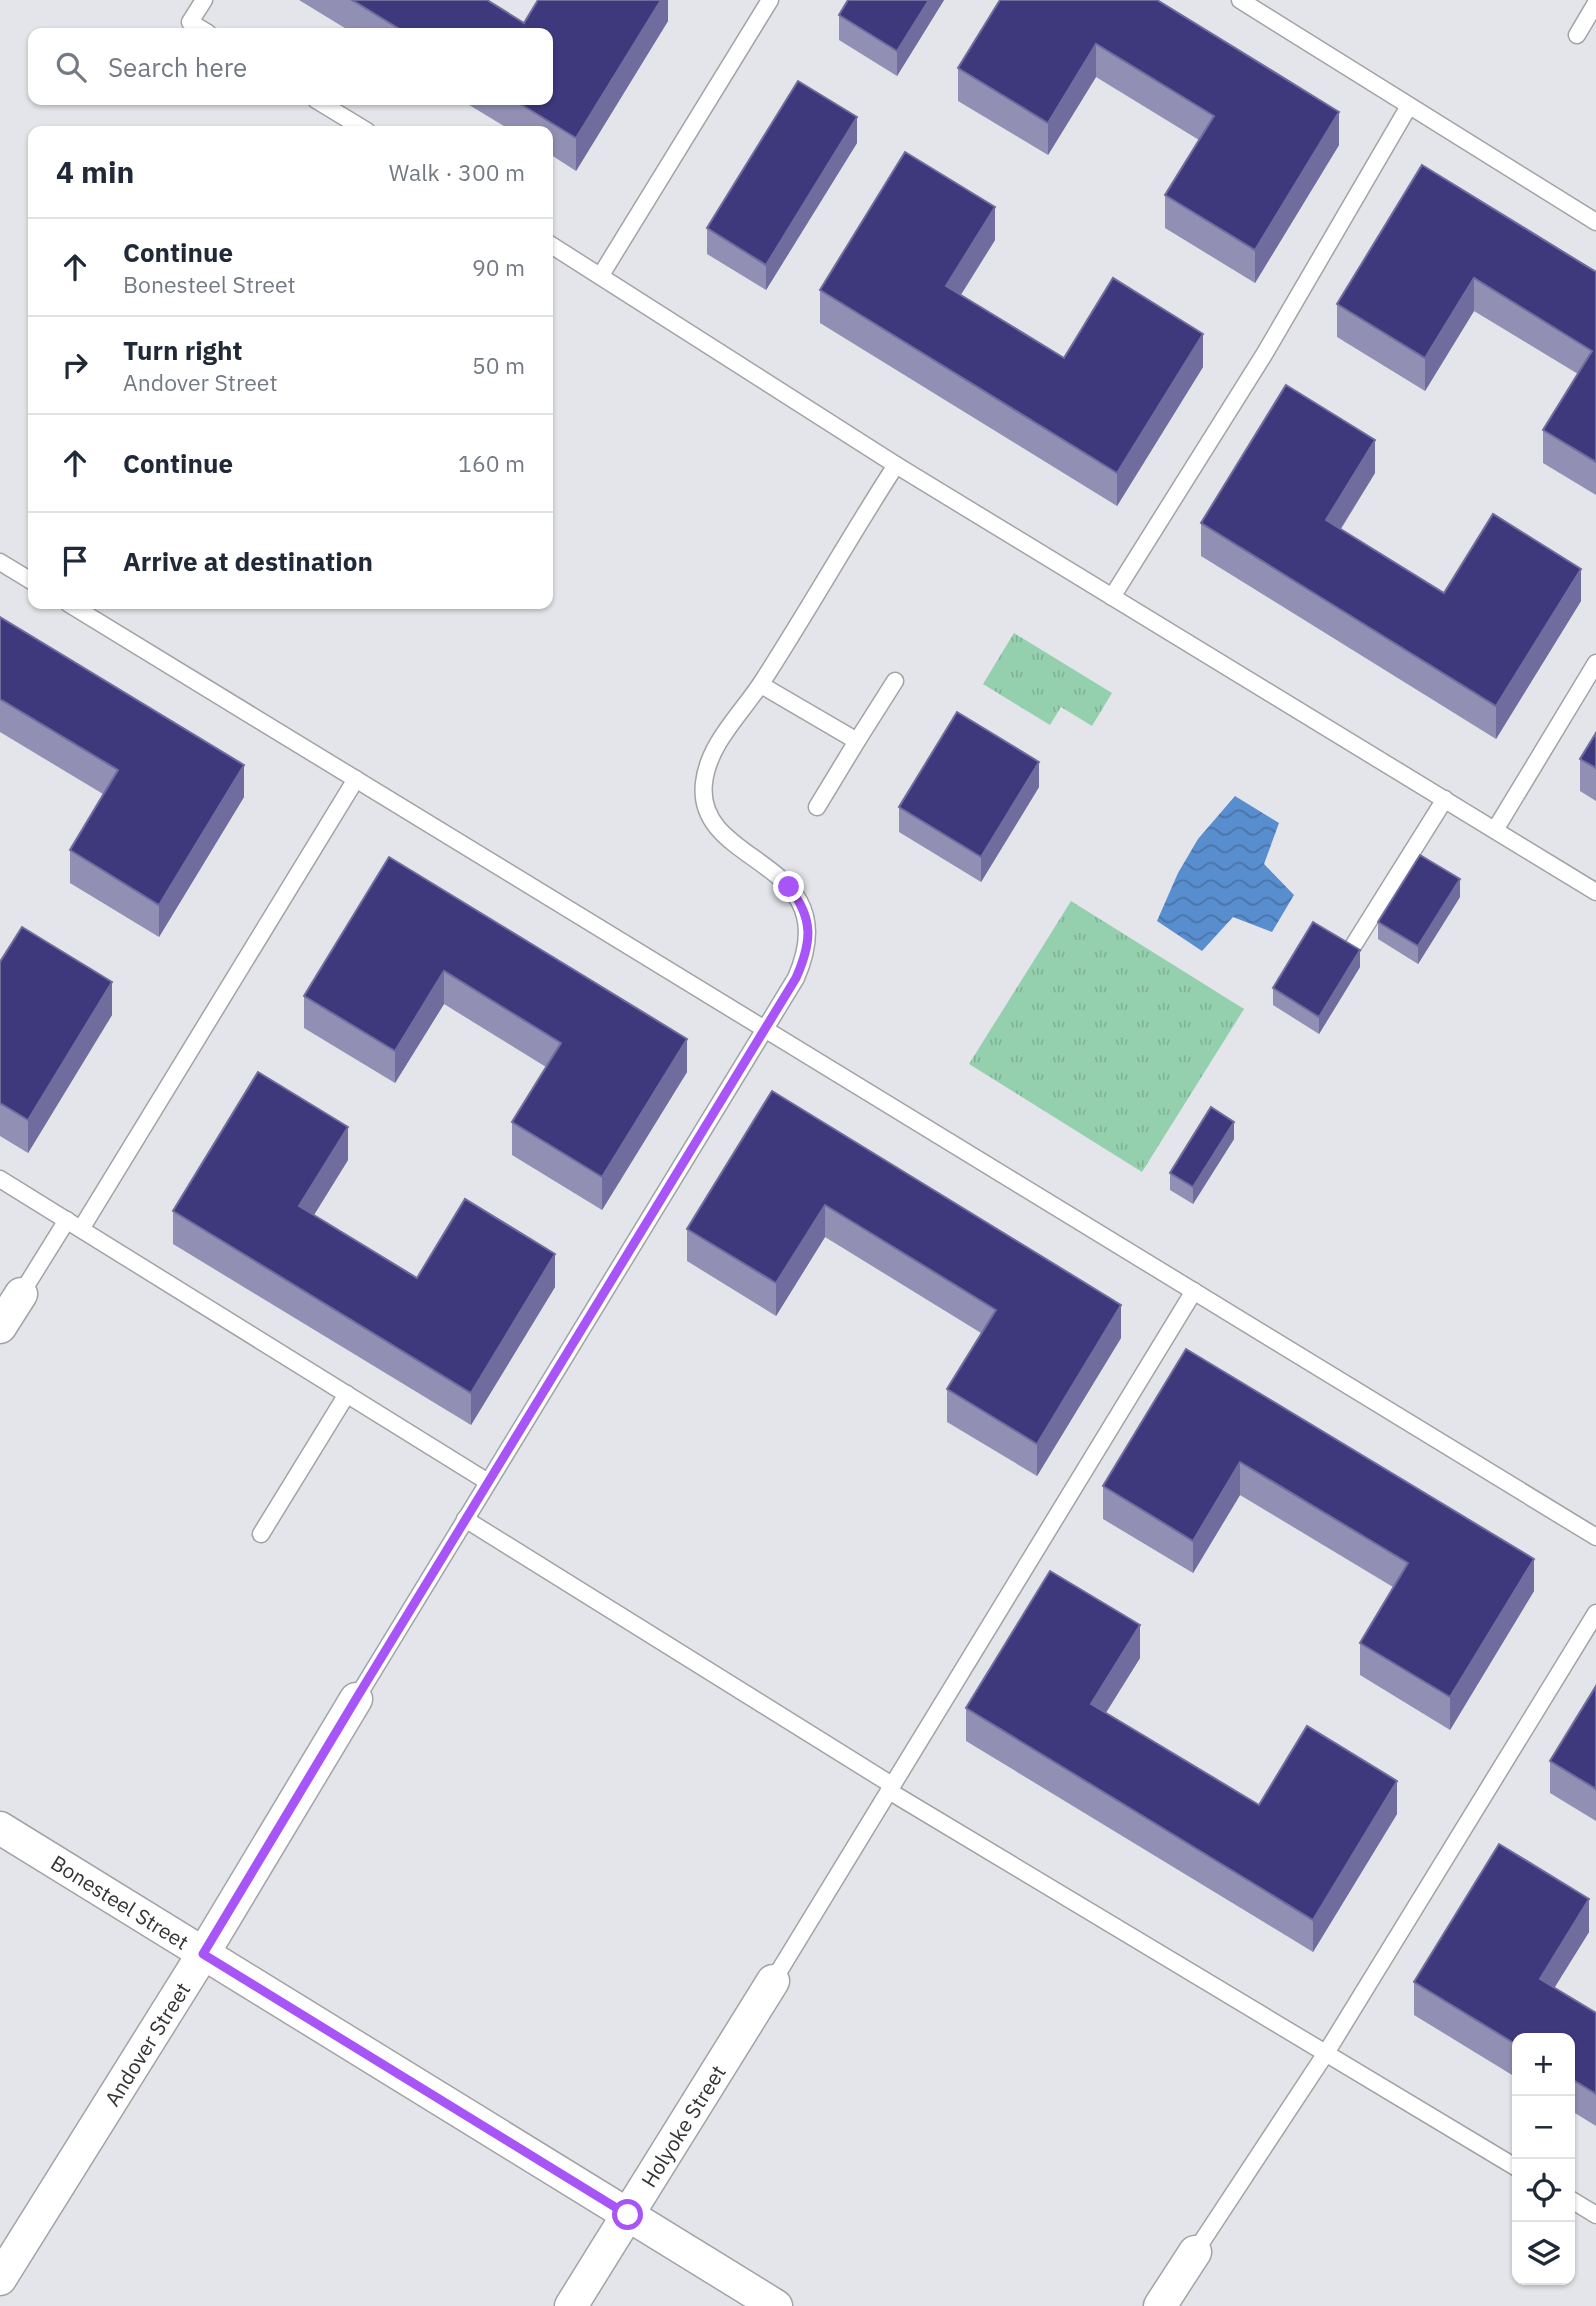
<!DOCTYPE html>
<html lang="en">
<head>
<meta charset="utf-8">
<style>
  :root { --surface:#fff; --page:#f6f6f7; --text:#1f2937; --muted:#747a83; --line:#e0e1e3 }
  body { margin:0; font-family:"IBM Plex Sans",sans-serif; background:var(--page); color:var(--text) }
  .controls { position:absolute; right:21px; bottom:21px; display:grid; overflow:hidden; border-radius:14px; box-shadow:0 2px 5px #0004 }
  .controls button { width:63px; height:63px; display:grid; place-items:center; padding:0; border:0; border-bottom:2px solid var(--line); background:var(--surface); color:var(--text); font:35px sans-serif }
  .stop { position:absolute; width:21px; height:21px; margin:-16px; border:5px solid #a855f7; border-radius:50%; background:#fff }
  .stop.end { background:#a855f7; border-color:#fff; box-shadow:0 2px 7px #0008 }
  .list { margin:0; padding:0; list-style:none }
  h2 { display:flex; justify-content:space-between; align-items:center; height:91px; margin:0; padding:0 28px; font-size:30px }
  h2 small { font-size:23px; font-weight:400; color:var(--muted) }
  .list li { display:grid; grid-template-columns:46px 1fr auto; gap:21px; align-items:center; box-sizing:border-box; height:98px; padding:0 28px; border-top:2px solid var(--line) }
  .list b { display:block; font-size:26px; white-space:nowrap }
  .list p { margin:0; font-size:23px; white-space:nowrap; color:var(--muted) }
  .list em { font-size:23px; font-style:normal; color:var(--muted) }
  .icon { flex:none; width:38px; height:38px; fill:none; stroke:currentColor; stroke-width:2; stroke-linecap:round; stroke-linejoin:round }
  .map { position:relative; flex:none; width:1596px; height:2306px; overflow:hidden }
  .search { position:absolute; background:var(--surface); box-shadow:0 2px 5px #0004; left:28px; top:28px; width:525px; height:77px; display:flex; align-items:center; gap:18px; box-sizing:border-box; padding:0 24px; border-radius:14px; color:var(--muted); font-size:26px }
  .panel { position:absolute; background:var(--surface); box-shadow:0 2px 5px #0004; left:28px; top:126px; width:525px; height:483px; border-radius:14px }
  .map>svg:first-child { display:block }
  .park { fill:url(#park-tufts) }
  .water { fill:url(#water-waves) }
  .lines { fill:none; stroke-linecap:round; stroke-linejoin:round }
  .service-casing { stroke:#a1a3a7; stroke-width:19 }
  .minor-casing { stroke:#a1a3a7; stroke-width:35 }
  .service { stroke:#fff; stroke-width:16 }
  .minor { stroke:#fff; stroke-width:32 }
  .wall { fill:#918fb4 }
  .shaded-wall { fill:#706d9e }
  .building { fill:#3e397d; stroke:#706d9e; stroke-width:2 }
  .route { stroke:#a855f7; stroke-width:9 }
  .labels { text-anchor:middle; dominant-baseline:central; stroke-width:7; stroke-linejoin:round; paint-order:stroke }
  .street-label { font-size:21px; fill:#343436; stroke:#fff }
</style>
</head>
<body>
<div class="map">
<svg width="1596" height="2306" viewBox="0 0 1596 2306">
  <defs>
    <pattern id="park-tufts" width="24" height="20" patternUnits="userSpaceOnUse" patternTransform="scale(1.75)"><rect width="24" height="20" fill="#94d0ae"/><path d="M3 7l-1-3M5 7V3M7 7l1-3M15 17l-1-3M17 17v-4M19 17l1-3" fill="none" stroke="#80b396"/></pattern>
    <pattern id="water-waves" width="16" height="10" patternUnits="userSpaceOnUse" patternTransform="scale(1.75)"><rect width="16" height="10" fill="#588dce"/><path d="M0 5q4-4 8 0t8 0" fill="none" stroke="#4a74a8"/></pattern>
  </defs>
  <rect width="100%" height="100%" fill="#e4e5ea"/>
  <g class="park">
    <polygon points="1014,633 1112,693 1092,726 1061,707 1050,725 983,684"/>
    <polygon points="1071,901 1244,1009 1142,1172 969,1064"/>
  </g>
  <polygon class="water" points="1235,796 1279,823 1264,864 1294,895 1272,932 1233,917 1202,951 1157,921 1178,873 1198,839"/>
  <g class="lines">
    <defs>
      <g id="service">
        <polyline points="204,0 190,22 208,33"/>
        <polyline points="1240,0 1596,222"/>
        <polyline points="1577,35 1596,3"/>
        <polyline points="316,100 367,131"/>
        <polyline points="548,243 896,465 1596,892"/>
        <polyline points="601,275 770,0"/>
        <polyline points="0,562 33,582"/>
        <polyline points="1112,597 1265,353 1409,106"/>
        <polyline points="69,604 1596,1537"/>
        <polyline points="761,685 857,741 895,681"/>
        <polyline points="817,807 857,741"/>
        <polyline points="1495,830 1596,663"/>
        <polyline points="1348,954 1445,799"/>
        <polyline points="0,1179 488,1482"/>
        <polyline points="81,1229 356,779"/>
        <polyline points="21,1294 67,1220"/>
        <polyline points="465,1519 892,1785"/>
        <polyline points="261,1534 347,1394"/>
        <path d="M356,1699L796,978C849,857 694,868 704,783C708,744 742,713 762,682C808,611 850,536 896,465"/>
        <polyline points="889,1791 1517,2168"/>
        <polyline points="773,1981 1194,1291"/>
        <polyline points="1570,2199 1596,2215"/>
        <polyline points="1195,2252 1326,2053 1596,1613"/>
      </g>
      <g id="minor">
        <polyline points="0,1327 21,1294"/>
        <polyline points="0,1828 776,2306"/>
        <polyline points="0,2279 203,1954 356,1699"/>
        <polyline points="571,2306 773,1981"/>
        <polyline points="1160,2306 1195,2252"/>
      </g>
    </defs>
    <use href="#service" class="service-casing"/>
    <use href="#minor" class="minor-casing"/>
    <use href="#service" class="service"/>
    <use href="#minor" class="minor"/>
  </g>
  <g class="wall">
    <polygon points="299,0 487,0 524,23 661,0 668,0 668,21 576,171 548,153 548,131 512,131 461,100 548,100 548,33 353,33"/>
    <polygon points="944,0 897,76 839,40 839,15"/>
    <polygon points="1000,0 1339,145 1255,283 1165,228 1165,195 1199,140 1096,77 1048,155 958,101 958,68"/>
    <polygon points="857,143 766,290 707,254 707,228"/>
    <polygon points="1422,165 1596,272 1596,495 1543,463 1543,430 1578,374 1474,311 1425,391 1337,337 1337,304"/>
    <polygon points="995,240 961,295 1064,358 1203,367 1117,506 820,323 820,290"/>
    <polygon points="1375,473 1341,529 1444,593 1581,601 1496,739 1201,556 1201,523"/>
    <polygon points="0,617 244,797 159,937 70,883 70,850 103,794 0,732"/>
    <polygon points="1596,733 1596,801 1580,791 1580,759"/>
    <polygon points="1039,787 981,882 899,832 899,807"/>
    <polygon points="389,857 687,1072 602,1210 512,1155 512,1122 546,1067 444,1004 395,1083 304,1028 304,996"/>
    <polygon points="1460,897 1418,964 1378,939 1378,922"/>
    <polygon points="0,962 112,1015 28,1153 0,1136"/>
    <polygon points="1360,967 1319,1034 1273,1005 1273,988"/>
    <polygon points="772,1091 1121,1338 1037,1476 947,1422 947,1389 981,1333 825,1237 776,1316 687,1261 687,1229"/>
    <polygon points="1234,1139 1193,1204 1170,1190 1170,1173"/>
    <polygon points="348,1160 314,1215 417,1278 555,1287 471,1425 173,1244 173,1211"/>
    <polygon points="1186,1349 1534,1591 1450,1730 1360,1675 1360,1643 1393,1587 1240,1495 1193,1573 1103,1519 1103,1486"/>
    <polygon points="1140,1658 1106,1713 1259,1805 1397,1814 1313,1952 966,1741 966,1708"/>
    <polygon points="1596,1686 1596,1821 1550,1793 1550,1761"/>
    <polygon points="1589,1932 1554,1988 1596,2013 1596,2126 1570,2110 1570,2038 1517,2038 1517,2078 1414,2015 1414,1982"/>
  </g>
  <g class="shaded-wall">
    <polygon points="661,0 668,0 668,21 576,171 576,138"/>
    <polygon points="929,0 944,0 897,76 897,51"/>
    <polygon points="1096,44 1096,77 1048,155 1048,123"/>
    <polygon points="1339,112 1339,145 1255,283 1255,250"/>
    <polygon points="857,117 857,143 766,290 766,265"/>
    <polygon points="995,207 995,240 946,318 946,286"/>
    <polygon points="1474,278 1474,311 1425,391 1425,358"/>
    <polygon points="1203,334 1203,367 1117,506 1117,473"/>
    <polygon points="1375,440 1375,473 1326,552 1326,520"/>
    <polygon points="1581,569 1581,601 1496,739 1496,706"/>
    <polygon points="1039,762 1039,787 981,882 981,857"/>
    <polygon points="244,765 244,797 159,937 159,905"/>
    <polygon points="1460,879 1460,897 1418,964 1418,946"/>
    <polygon points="1360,950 1360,967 1319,1034 1319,1017"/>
    <polygon points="444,971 444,1004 395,1083 395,1051"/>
    <polygon points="112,982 112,1015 28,1153 28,1120"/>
    <polygon points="687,1039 687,1072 602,1210 602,1177"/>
    <polygon points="1234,1122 1234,1139 1193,1204 1193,1187"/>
    <polygon points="348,1127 348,1160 299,1239 299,1206"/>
    <polygon points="825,1205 825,1237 776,1316 776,1283"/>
    <polygon points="555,1254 555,1287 471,1425 471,1393"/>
    <polygon points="1121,1305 1121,1338 1037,1476 1037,1444"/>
    <polygon points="1240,1462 1240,1495 1193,1573 1193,1541"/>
    <polygon points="1534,1559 1534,1591 1450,1730 1450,1697"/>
    <polygon points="1140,1625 1140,1658 1091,1736 1091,1704"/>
    <polygon points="1397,1781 1397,1814 1313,1952 1313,1920"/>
    <polygon points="1589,1899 1589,1932 1540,2011 1540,1979"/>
  </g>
  <g class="building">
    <polygon points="352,0 487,0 524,23 538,0 661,0 576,138 514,100 548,100 548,33 406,33"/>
    <polygon points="848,0 929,0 897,51 839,15"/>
    <polygon points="1000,0 1157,0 1339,112 1255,250 1165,195 1214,116 1096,44 1048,123 958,68"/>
    <polygon points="798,81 857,117 766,265 707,228"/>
    <polygon points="905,152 995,207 946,286 1064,358 1113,278 1203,334 1117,473 820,290"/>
    <polygon points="1422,165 1596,272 1596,462 1543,430 1592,351 1474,278 1425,358 1337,304"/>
    <polygon points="1286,385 1375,440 1326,520 1444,593 1493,514 1581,569 1496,706 1201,523"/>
    <polygon points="0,617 244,765 159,905 70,850 118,770 0,699"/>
    <polygon points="957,712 1039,762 981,857 899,807"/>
    <polygon points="1596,733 1596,768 1580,759"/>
    <polygon points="1420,855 1460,879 1418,946 1378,922"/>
    <polygon points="389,857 687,1039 602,1177 512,1122 561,1043 444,971 395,1051 304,996"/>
    <polygon points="1313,922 1360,950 1319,1017 1273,988"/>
    <polygon points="22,927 112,982 28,1120 0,1103 0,962"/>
    <polygon points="258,1072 348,1127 299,1206 417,1278 465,1199 555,1254 471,1393 173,1211"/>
    <polygon points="772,1091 1121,1305 1037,1444 947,1389 996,1310 825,1205 776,1283 687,1229"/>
    <polygon points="1211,1107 1234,1122 1193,1187 1170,1173"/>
    <polygon points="1186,1349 1534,1559 1450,1697 1360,1643 1408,1563 1240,1462 1193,1541 1103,1486"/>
    <polygon points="1050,1571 1140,1625 1091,1704 1259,1805 1307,1726 1397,1781 1313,1920 966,1708"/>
    <polygon points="1596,1686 1596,1789 1550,1761"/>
    <polygon points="1499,1844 1589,1899 1540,1979 1596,2013 1596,2094 1570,2078 1570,2038 1517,2038 1517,2045 1414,1982"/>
  </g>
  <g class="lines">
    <path class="route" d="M628,2215L203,1954L356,1699L796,978C812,942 814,919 789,887"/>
  </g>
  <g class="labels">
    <g class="street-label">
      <text transform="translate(120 1902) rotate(32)">Bonesteel Street</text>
      <text transform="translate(147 2044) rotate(-58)">Andover Street</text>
      <text transform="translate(683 2126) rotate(-58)">Holyoke Street</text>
    </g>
  </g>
</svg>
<div class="controls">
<button>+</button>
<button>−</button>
<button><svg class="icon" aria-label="locate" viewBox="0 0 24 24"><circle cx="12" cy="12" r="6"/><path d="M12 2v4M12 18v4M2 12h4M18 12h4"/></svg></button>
<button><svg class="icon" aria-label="layers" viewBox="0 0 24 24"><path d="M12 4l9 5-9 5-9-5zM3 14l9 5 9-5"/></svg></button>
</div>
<div class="stop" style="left:628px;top:2215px"></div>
<div class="stop end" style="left:789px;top:887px"></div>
<div class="search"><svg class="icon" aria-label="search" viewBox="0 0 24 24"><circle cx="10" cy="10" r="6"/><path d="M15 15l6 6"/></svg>Search here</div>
<section class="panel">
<h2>4 min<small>Walk · 300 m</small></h2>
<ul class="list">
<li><svg class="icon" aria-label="ahead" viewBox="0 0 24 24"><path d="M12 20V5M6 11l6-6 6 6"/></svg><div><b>Continue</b><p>Bonesteel Street</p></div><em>90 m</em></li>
<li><svg class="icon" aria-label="right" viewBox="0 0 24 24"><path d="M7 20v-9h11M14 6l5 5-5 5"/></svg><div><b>Turn right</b><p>Andover Street</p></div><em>50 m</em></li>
<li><svg class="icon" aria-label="ahead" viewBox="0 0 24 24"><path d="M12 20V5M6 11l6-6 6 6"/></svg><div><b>Continue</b></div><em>160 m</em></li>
<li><svg class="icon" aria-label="arrive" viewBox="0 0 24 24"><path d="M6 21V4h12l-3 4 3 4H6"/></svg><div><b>Arrive at destination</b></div></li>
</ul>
</section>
</div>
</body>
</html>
